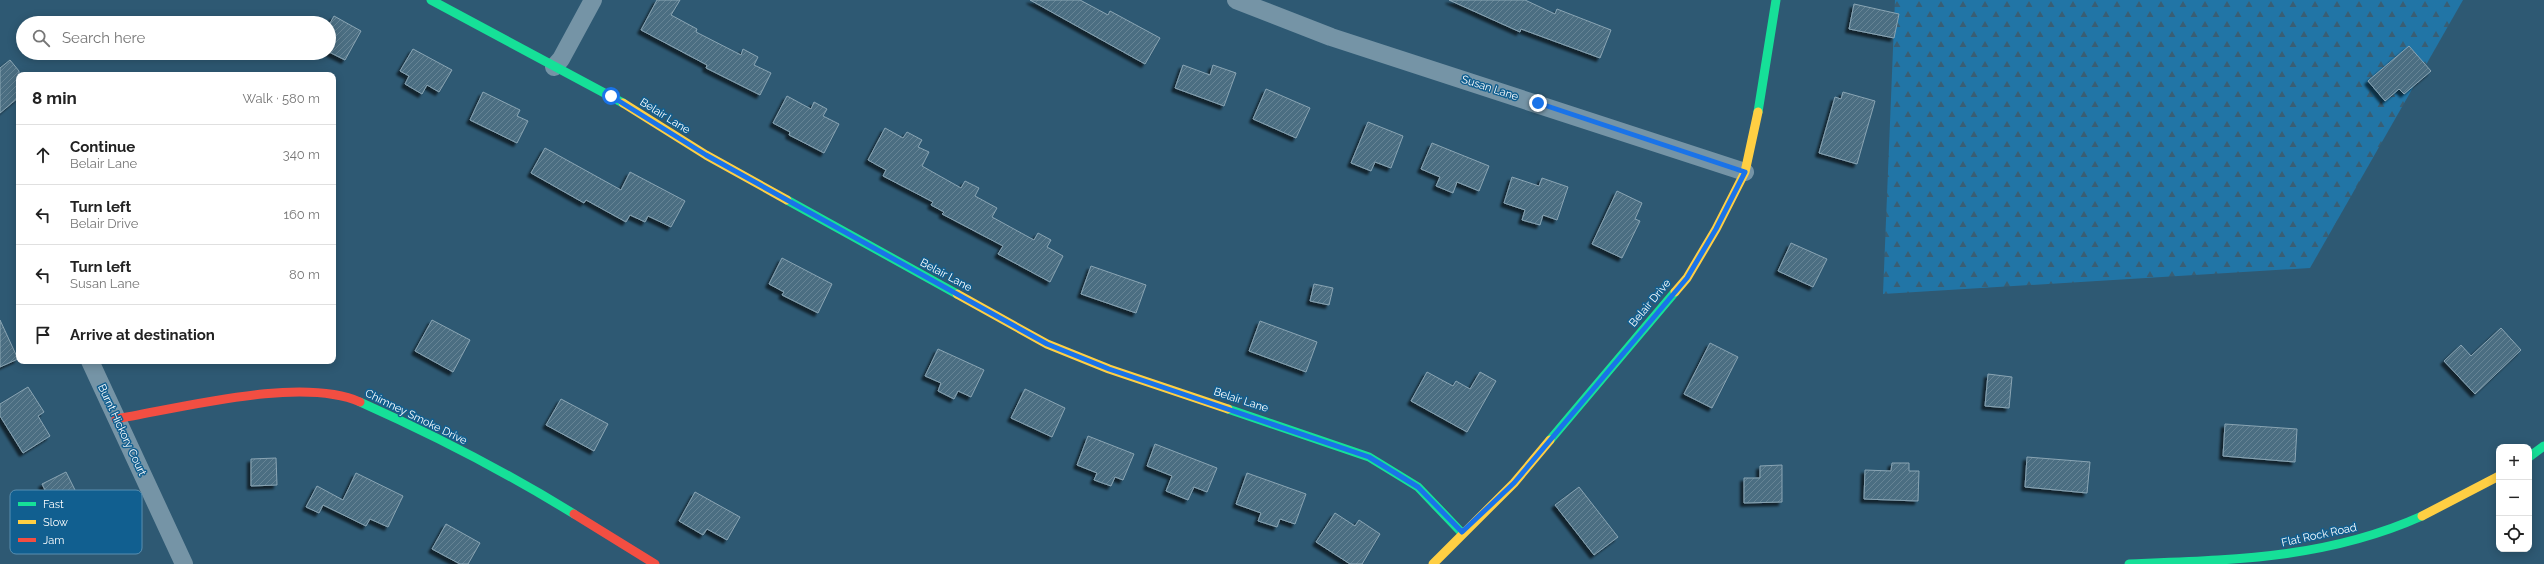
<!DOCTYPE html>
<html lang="en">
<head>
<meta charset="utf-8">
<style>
  :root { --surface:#fff; --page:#f2f2f2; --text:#222; --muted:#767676; --line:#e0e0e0 }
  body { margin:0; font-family:Raleway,sans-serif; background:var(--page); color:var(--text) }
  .controls { position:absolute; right:12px; bottom:12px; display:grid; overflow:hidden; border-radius:8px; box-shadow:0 2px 10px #0003 }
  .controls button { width:36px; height:36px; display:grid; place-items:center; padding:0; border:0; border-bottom:1px solid var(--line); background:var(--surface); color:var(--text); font:20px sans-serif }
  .stop { position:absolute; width:12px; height:12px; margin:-9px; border:3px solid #1a73e8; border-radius:50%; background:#fff }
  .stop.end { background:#1a73e8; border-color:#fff; box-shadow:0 1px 4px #0008 }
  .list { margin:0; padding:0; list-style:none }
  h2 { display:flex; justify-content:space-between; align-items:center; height:52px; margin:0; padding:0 16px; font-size:17px }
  h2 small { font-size:13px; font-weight:400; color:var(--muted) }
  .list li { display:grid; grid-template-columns:26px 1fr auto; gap:12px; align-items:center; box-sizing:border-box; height:60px; padding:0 16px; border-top:1px solid var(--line) }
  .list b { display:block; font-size:15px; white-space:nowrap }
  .list p { margin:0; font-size:13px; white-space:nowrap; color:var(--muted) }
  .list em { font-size:13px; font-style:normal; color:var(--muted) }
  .icon { flex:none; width:22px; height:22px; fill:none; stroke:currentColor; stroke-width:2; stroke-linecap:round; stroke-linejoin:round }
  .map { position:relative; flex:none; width:2544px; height:564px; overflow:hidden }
  .search { position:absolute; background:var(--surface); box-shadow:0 2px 10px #0003; left:16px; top:16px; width:320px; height:44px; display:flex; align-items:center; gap:10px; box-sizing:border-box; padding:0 14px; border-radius:22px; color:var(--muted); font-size:15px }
  .panel { position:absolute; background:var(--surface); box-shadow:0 2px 10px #0003; left:16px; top:72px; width:320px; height:292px; border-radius:8px }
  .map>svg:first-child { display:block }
  .forest { fill:url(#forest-firs) }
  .building { fill:url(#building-hatch); stroke:#8aa5b4; filter:url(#shadow) }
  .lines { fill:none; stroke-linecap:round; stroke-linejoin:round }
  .street { stroke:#7594a6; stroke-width:18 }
  .fast { stroke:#16e098; stroke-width:9 }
  .slow { stroke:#ffcf43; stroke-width:9 }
  .jam { stroke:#f24e42; stroke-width:9 }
  .route { stroke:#1a73e8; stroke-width:5 }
  .labels { text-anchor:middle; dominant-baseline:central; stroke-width:3; stroke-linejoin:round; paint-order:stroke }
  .street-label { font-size:11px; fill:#fff; stroke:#115f90 }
  .key { fill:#115f90; stroke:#588fb1; stroke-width:1 }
  .key-label { font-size:11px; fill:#fff }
</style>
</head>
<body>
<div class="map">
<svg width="2544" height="564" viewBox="0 0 2544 564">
  <defs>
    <pattern id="forest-firs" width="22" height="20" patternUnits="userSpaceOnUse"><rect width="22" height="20" fill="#2175a6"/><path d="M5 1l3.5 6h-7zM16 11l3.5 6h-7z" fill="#395e74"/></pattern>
    <pattern id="building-hatch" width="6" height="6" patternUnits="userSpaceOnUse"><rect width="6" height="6" fill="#4b6e82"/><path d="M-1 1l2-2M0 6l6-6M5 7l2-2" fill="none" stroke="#668495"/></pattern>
    <filter id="shadow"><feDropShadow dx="-3.5" dy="3.5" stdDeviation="1" flood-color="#0009"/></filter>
  </defs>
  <rect width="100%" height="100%" fill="#2e5973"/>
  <polygon class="forest" points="1895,0 2463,0 2310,268 1883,294"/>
  <g class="building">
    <polygon points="657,0 680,0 671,15 697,29 696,32 741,55 743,49 758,57 754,65 771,73 760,95 706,68 707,65 641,30"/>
    <polygon points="1030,0 1080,0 1108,15 1110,11 1160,38 1145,64"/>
    <polygon points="1449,0 1525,0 1555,14 1557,9 1611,30 1600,58 1521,29 1520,32"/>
    <polygon points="1854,4 1899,14 1894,38 1849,29"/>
    <polygon points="334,16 361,31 345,60 329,52 329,25"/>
    <polygon points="2409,46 2431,71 2404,94 2399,89 2385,101 2368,81"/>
    <polygon points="413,49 452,70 439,92 427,85 422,94 405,84 409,76 400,71"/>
    <polygon points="10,60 19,71 19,97 0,113 0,68"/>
    <polygon points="1183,65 1210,75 1213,65 1236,73 1224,106 1175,88"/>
    <polygon points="1266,89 1310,108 1296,138 1253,119"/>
    <polygon points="483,92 520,110 517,116 528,121 517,143 470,120"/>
    <polygon points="1843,92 1875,101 1857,164 1819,153 1835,97 1841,99"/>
    <polygon points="787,96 811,109 814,102 827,109 823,116 839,124 824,153 789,135 790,132 773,123"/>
    <polygon points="1368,122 1403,136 1391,168 1375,162 1371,171 1351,163"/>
    <polygon points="885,128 903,138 907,132 922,140 918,147 929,152 922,166 961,188 965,181 979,188 975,196 997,208 992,217 1034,240 1038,233 1051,240 1047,247 1063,256 1050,282 998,254 1003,246 942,214 944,212 931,205 933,202 883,176 886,170 868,160"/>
    <polygon points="1432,143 1489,166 1479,191 1457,182 1453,193 1436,186 1440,177 1421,169"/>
    <polygon points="545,148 621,190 630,172 685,201 671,227 648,216 645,222 630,215 626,222 586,200 584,203 531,173"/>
    <polygon points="1512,177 1539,186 1542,178 1568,187 1557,220 1543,215 1540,225 1522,220 1525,210 1504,203"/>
    <polygon points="1617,191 1642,203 1635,219 1640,221 1622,258 1592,244"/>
    <polygon points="1791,243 1827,259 1813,287 1778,271"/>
    <polygon points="782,258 832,284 818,313 782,295 784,292 769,284"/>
    <polygon points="1091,266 1146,285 1136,313 1081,294"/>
    <polygon points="1314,284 1333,288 1329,305 1310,301"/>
    <polygon points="0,320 18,359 0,367"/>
    <polygon points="432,320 470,340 453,372 415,351"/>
    <polygon points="1260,321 1317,342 1306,372 1249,351"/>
    <polygon points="2501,328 2521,350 2475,394 2444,361 2461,345 2471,356"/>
    <polygon points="1710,343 1738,357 1712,408 1684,394"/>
    <polygon points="938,349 984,370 971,397 958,391 954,399 938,391 941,383 925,376"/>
    <polygon points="1427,372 1453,386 1456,381 1470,389 1480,372 1496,381 1467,432 1411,401"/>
    <polygon points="1988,374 2012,377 2009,408 1985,406"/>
    <polygon points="28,387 44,412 38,416 50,436 23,453 0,416 0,404"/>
    <polygon points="1025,389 1065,408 1052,437 1011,418"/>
    <polygon points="561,399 608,424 594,451 546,425"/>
    <polygon points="2225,424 2297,429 2295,462 2223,456"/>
    <polygon points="1088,436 1134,454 1123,480 1115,477 1111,486 1094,480 1097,473 1077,465"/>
    <polygon points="1155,444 1217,468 1207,492 1194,487 1188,500 1166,491 1172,476 1147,466"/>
    <polygon points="2027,457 2090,462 2087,493 2025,487"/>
    <polygon points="276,458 277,485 251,486 251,459"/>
    <polygon points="1892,463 1909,463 1909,471 1919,471 1918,501 1864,499 1865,470 1891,471"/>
    <polygon points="1782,465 1782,502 1744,503 1744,478 1760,478 1760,466"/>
    <polygon points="66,472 91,522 67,534 42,484"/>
    <polygon points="356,473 403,496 388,527 370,519 366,526 323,505 319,513 306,507 317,486 343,500"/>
    <polygon points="1247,473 1306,494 1295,524 1280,519 1277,527 1258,521 1261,513 1236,504"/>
    <polygon points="1579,487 1618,537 1594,555 1555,505"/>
    <polygon points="695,492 740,517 727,540 707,529 703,535 679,521"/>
    <polygon points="1335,513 1355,526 1359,520 1380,534 1362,564 1350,564 1316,542"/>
    <polygon points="446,524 480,543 468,564 460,564 432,549"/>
  </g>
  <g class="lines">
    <g class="street">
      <polyline points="1236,0 1331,37 1745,172"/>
      <polyline points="554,67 561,59 593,0"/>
      <polyline points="90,361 184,564"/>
    </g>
    <g class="fast">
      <polyline points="431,0 623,103"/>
      <polyline points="1758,112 1776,0"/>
      <polyline points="787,200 957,294"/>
      <path d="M360,402C434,435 506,472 574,514"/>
      <polyline points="1228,409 1369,457 1418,487 1462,533"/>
      <polyline points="1550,440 1675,292"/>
      <polyline points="2529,457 2544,446"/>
      <path d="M2129,564C2232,560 2326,559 2422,516"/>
    </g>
    <g class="slow">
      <polyline points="623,103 706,155 787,200"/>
      <polyline points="1675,292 1687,278 1716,229 1745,172 1758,112"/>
      <polyline points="957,294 1047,344 1109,369 1228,409"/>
      <polyline points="2422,516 2499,476"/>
      <polyline points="1433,564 1514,483 1550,440"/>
    </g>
    <g class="jam">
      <path d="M116,419C181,408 301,376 360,402"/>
      <polyline points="574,514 655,564"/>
    </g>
  </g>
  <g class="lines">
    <polyline class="route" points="611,96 706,155 1047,344 1109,369 1369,457 1418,487 1462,532 1514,483 1687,278 1716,229 1745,172 1538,103"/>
  </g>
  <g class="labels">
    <g class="street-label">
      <text transform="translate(1490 88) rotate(18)">Susan Lane</text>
      <text transform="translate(665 116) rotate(32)">Belair Lane</text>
      <text transform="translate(946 275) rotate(28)">Belair Lane</text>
      <text transform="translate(1650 303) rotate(-50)">Belair Drive</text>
      <text transform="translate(1241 400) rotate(18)">Belair Lane</text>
      <text transform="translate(416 417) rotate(26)">Chimney Smoke Drive</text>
      <text transform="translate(122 430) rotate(65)">Burnt Hickory Court</text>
      <text transform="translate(2319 535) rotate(-12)">Flat Rock Road</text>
    </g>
  </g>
  <rect x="10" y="490" width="132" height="64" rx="6" class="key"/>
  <rect x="18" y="502" width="18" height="4" fill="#16e098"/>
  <rect x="18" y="520" width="18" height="4" fill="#ffcf43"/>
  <rect x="18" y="538" width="18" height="4" fill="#f24e42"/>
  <g class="key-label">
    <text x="43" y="508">Fast</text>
    <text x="43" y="526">Slow</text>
    <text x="43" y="544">Jam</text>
  </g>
</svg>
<div class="controls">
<button>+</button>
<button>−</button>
<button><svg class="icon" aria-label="locate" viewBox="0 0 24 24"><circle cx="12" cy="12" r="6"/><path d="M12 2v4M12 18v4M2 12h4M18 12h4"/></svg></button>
</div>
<div class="stop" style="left:611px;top:96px"></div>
<div class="stop end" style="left:1538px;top:103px"></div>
<div class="search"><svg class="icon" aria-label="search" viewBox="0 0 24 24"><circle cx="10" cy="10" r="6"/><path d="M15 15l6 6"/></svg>Search here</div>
<section class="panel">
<h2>8 min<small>Walk · 580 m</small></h2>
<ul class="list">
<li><svg class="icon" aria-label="ahead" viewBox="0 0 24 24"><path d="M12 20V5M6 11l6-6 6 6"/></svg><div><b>Continue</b><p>Belair Lane</p></div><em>340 m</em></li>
<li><svg class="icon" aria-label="left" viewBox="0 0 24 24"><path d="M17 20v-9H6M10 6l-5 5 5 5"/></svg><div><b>Turn left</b><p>Belair Drive</p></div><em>160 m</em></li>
<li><svg class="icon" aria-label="left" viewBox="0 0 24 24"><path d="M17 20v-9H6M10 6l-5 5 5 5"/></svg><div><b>Turn left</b><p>Susan Lane</p></div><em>80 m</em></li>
<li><svg class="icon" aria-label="arrive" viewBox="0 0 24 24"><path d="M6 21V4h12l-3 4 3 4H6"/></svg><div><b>Arrive at destination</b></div></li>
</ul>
</section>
</div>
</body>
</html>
